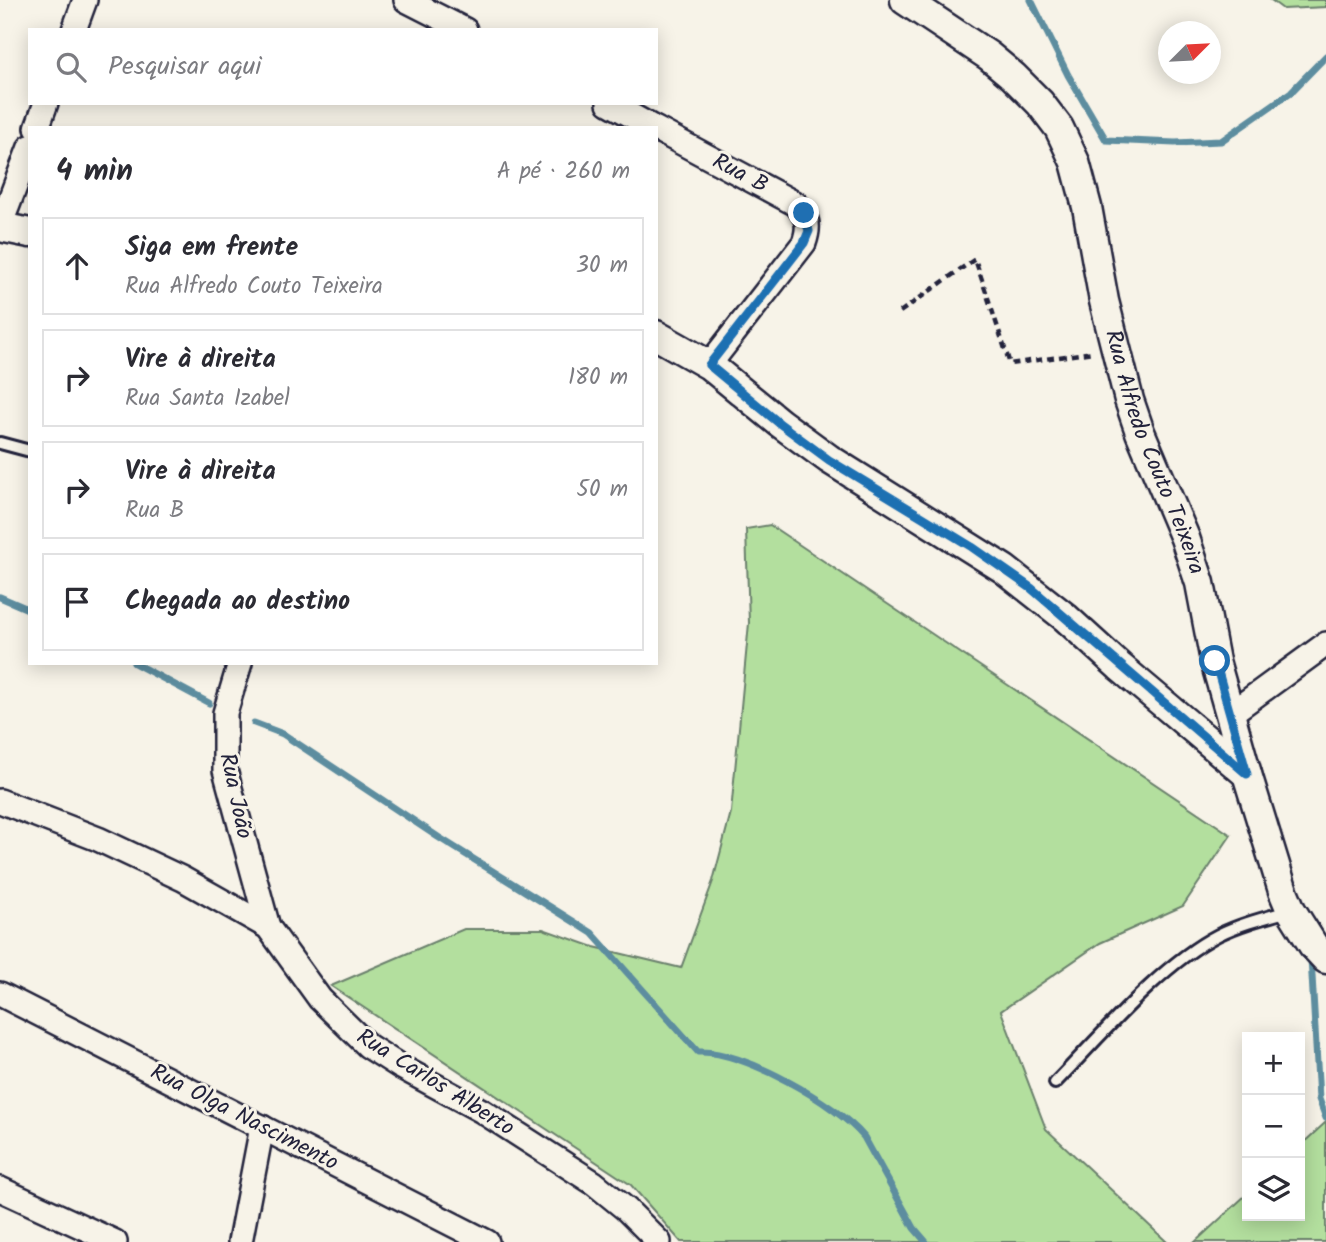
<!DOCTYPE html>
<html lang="pt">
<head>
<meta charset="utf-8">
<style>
  :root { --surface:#fff; --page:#f2f2f3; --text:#2b2b33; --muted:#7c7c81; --line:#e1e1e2 }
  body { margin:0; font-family:Kalam,sans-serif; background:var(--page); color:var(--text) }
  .controls { position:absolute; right:21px; bottom:21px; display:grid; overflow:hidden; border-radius:0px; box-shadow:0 4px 18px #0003 }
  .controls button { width:63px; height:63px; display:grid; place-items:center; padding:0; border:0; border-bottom:2px solid var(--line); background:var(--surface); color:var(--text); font:35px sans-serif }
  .compass { position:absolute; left:1158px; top:21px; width:63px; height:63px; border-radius:50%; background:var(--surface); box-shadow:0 4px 18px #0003; rotate:66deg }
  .stop { position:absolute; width:21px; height:21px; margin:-16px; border:5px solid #1f6fb2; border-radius:50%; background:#fff }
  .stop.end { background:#1f6fb2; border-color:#fff; box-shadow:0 2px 7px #0008 }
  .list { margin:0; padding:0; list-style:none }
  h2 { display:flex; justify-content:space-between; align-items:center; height:91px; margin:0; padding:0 28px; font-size:30px }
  h2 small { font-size:23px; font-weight:400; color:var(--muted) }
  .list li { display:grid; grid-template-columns:46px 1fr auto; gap:21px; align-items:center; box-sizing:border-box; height:98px; margin:0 14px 14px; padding:0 14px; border:2px solid var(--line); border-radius:0px }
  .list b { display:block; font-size:26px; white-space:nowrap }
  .list p { margin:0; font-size:23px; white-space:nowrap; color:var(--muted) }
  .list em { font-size:23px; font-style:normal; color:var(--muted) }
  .icon { flex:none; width:38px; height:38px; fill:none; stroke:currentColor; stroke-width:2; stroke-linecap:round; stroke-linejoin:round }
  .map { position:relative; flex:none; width:1326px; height:1242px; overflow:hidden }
  .search { position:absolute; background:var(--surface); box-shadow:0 4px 18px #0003; left:28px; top:28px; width:630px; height:77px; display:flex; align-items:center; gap:18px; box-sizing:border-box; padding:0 24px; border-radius:0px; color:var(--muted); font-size:26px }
  .panel { position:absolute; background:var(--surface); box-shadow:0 4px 18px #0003; left:28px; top:126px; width:630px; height:539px; border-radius:0px }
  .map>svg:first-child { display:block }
  .green { fill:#b3df9e; stroke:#6a806c; stroke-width:2 }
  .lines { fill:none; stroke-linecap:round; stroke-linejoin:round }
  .stream { stroke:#5d8d9f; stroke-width:7 }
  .service-casing { stroke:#22223b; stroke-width:16 }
  .minor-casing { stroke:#22223b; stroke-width:28 }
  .tertiary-casing { stroke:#22223b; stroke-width:33 }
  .path { stroke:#22223b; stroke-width:4.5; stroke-dasharray:7 5; stroke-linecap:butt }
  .service { stroke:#f7f3e8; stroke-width:10 }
  .minor { stroke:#f7f3e8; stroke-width:23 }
  .tertiary { stroke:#f7f3e8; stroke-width:28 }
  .route { stroke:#1f6fb2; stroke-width:9 }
  .labels { text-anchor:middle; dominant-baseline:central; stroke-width:6; stroke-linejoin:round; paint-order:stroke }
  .street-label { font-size:23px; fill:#22223b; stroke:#f7f3e8 }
</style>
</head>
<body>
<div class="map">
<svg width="1326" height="1242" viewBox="0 0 1326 1242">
  <rect width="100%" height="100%" fill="#f7f3e8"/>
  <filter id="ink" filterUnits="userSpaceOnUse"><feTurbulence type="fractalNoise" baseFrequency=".0143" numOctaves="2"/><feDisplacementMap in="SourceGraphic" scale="14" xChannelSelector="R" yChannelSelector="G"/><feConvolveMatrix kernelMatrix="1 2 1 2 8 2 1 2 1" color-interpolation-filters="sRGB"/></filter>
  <g filter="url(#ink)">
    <g class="green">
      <polygon points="1271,0 1326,0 1326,7 1283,9"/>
      <polygon points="770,525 1231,835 1183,906 1100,943 1001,1011 1046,1129 1167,1242 681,1242 631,1185 331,986 464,929 543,929 594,947 681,968 713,881 731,812 749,623 746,529"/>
      <polygon points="1326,1122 1326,1242 1195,1242 1247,1194 1247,1216 1300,1216 1300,1146"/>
    </g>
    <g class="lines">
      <g class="stream">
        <polyline points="1031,0 1068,75 1106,140 1175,143 1221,141 1291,92 1326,56"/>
        <polyline points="0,597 30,610"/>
        <polyline points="134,663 209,703"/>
        <path d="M254,723L283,734L438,837L592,933L698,1052C741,1049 837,1104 864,1137L914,1228L926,1242"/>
        <polyline points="1311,958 1319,1099 1326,1118"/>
      </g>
      <defs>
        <g id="service">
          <polyline points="0,443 30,451"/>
          <path d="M1055,1083C1101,1036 1160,965 1218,935C1240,924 1264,918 1289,911"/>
        </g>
        <g id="minor">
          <polyline points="406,0 465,30"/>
          <polyline points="74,30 85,0"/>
          <polyline points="609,103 654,128"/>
          <polyline points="37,128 46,103"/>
          <path d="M656,129L796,204C808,217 810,226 804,243L709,365"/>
          <polyline points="0,226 30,147"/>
          <polyline points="240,663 225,713 225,770 268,927"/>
          <polyline points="1230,714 1326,644"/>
          <polyline points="0,801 98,839 183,879 268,927 320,999 368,1046 401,1067 482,1111 594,1183 626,1209 659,1242"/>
          <polyline points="0,994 487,1242"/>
          <polyline points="0,1189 115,1242"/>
          <polyline points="240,1242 262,1127"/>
        </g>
        <g id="tertiary">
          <path id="s1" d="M905,0L989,56L1013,76L1040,103L1059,128L1075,162L1087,207L1104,301L1129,400L1140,432L1185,538L1200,583L1215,661L1247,774L1283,891L1291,910L1313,945L1326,959"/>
          <polyline points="0,227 30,233"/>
          <polyline points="656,335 709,365 780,423 829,459 1004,569 1065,617 1120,667 1247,774"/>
        </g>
      </defs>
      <use href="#service" class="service-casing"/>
      <use href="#minor" class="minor-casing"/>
      <use href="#tertiary" class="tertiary-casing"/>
      <polyline class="path" points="900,312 975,259 1010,364 1093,352"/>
      <use href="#service" class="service"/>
      <use href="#minor" class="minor"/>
      <use href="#tertiary" class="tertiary"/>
    </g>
  </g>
  <g class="lines" filter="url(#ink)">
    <polyline class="route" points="804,213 809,231 804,243 709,365 779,423 829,460 972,547 1031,588 1247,774 1215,661"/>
  </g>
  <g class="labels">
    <g class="street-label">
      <text transform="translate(740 174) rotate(28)">Rua B</text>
      <text stroke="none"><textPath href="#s1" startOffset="541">Rua Alfredo Couto Teixeira</textPath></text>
      <text transform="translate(235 796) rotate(78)">Rua João</text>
      <text transform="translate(435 1083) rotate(32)">Rua Carlos Alberto</text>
      <text transform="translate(244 1118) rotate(27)">Rua Olga Nascimento</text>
    </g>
  </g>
</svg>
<div class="controls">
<button>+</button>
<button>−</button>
<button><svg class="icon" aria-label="layers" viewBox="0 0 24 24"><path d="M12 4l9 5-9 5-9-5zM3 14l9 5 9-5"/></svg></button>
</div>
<svg class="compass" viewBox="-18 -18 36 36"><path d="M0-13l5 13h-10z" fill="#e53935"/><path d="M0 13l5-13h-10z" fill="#7c7c81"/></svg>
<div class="stop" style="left:1215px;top:661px"></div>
<div class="stop end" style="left:804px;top:213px"></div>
<div class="search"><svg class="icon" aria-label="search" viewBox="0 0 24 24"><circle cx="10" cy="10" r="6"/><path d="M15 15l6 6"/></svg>Pesquisar aqui</div>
<section class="panel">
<h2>4 min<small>A pé · 260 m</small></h2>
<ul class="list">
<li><svg class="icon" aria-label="ahead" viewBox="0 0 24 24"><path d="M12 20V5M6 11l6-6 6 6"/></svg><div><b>Siga em frente</b><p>Rua Alfredo Couto Teixeira</p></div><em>30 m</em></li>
<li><svg class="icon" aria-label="right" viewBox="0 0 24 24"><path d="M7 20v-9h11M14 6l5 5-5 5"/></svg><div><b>Vire à direita</b><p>Rua Santa Izabel</p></div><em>180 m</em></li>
<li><svg class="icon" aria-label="right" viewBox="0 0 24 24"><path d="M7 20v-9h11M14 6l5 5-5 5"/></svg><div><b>Vire à direita</b><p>Rua B</p></div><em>50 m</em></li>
<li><svg class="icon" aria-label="arrive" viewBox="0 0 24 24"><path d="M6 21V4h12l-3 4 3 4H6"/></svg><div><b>Chegada ao destino</b></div></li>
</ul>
</section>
</div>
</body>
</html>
